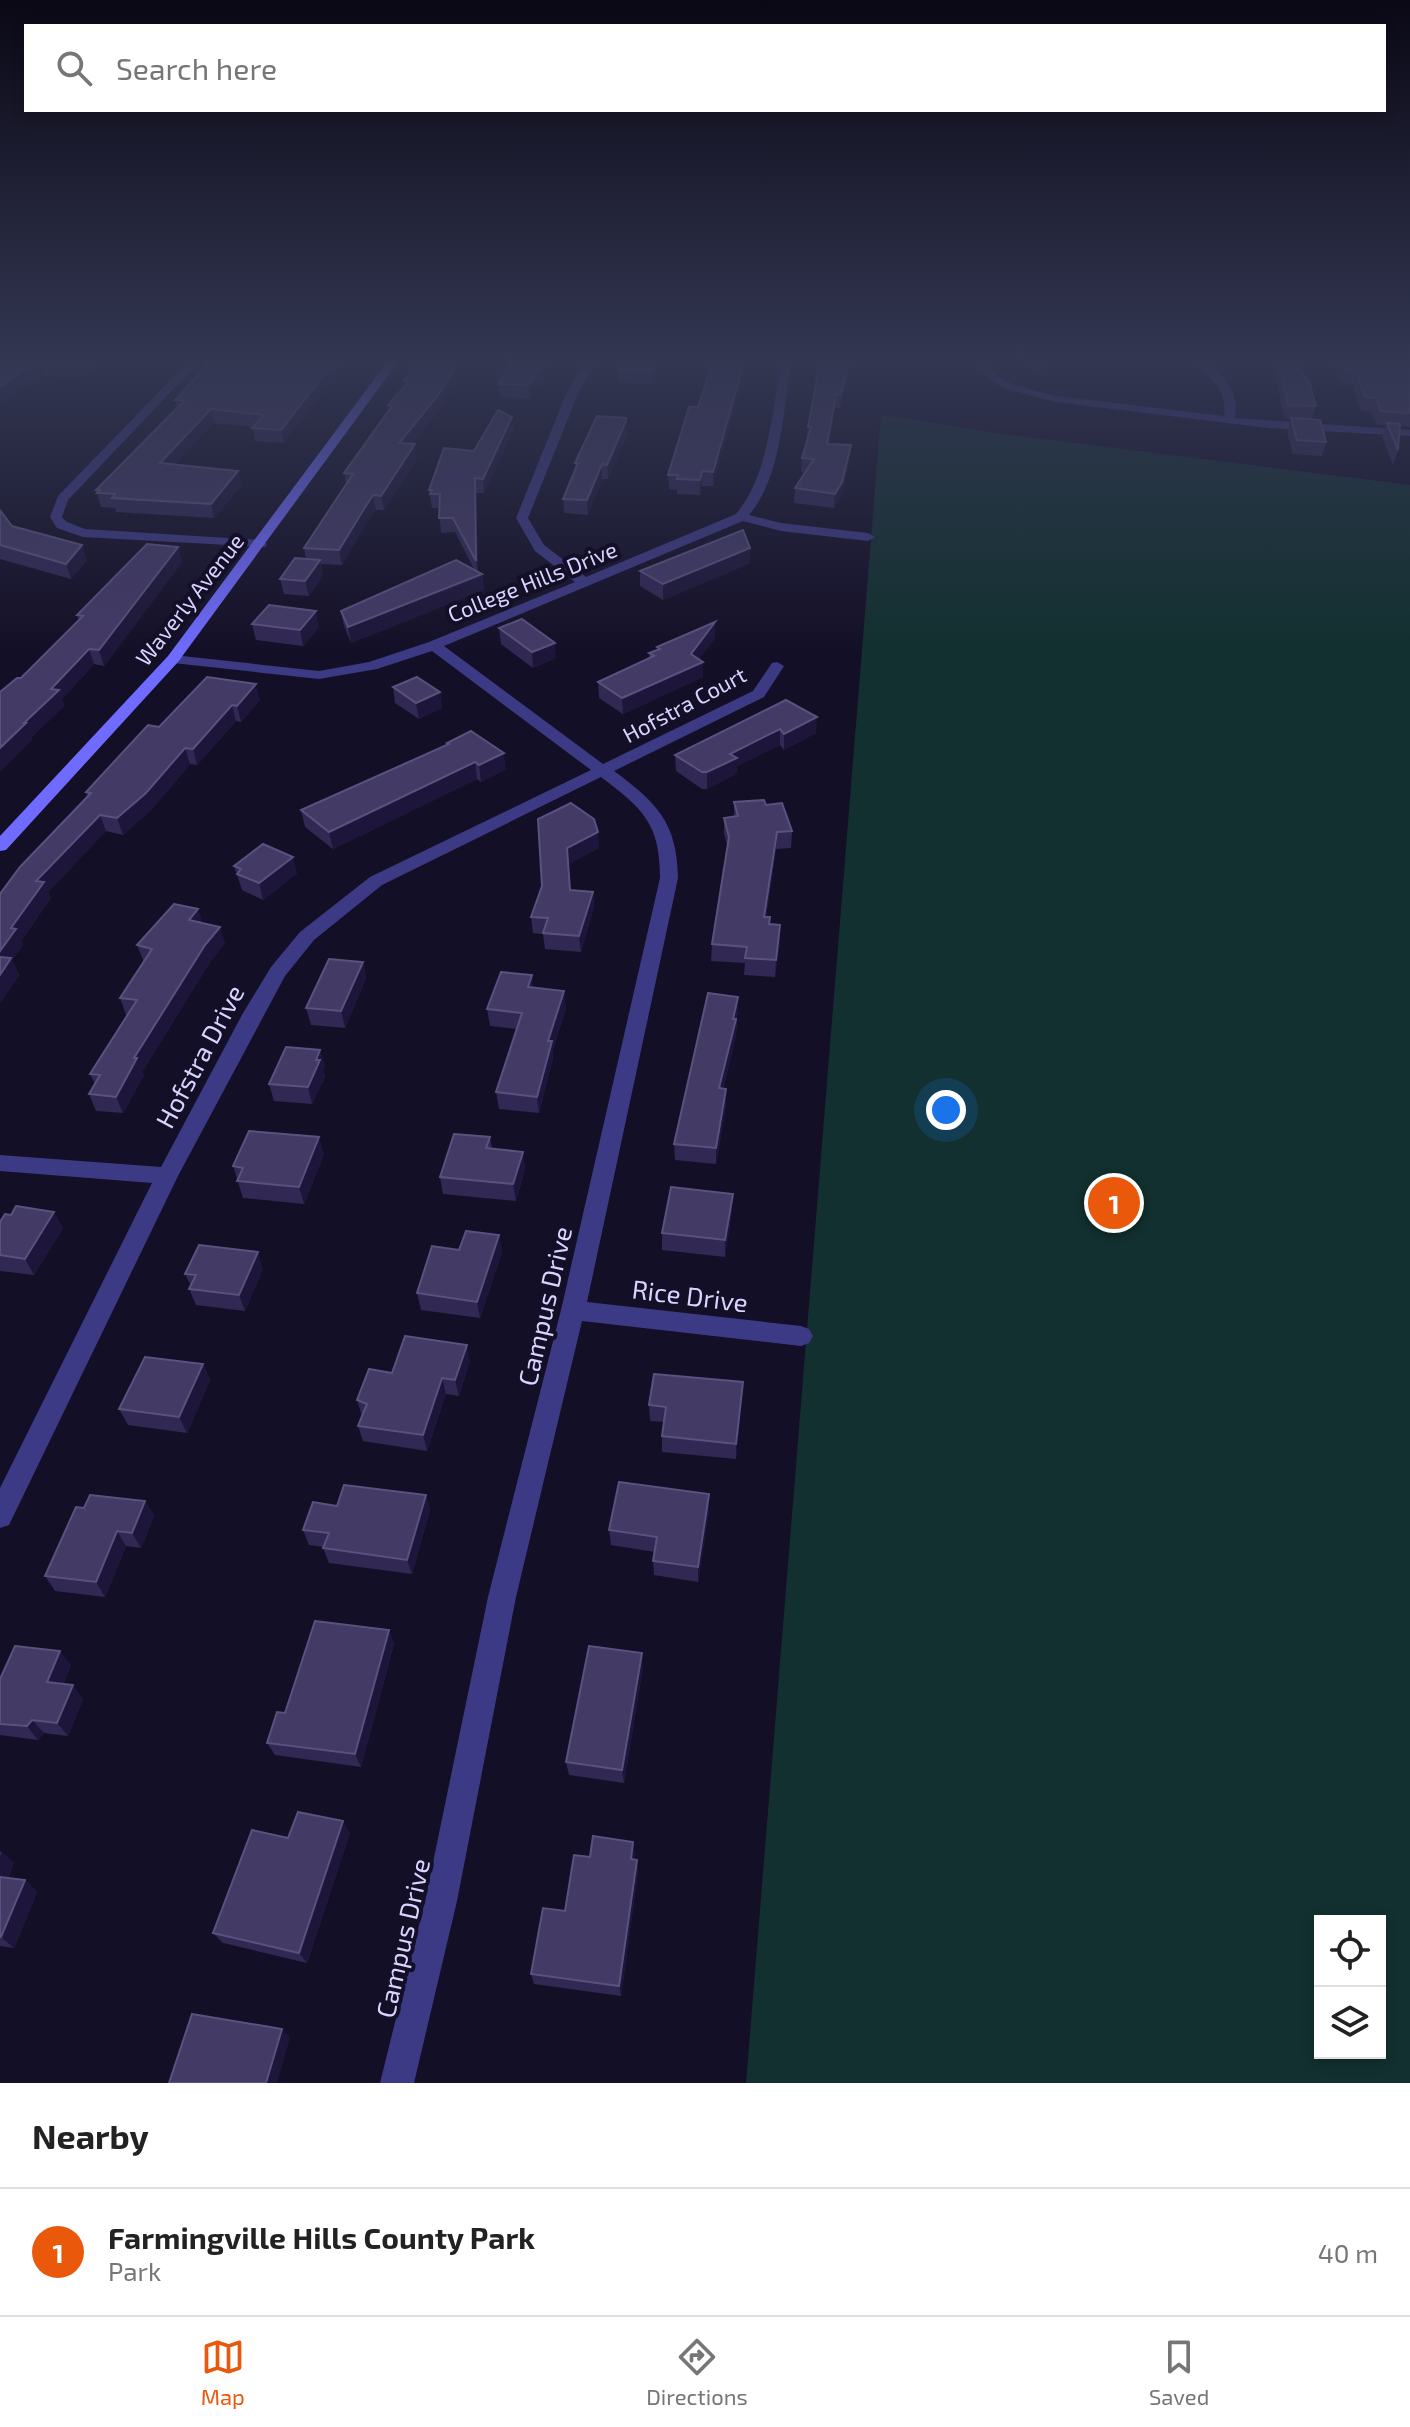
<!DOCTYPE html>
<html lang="en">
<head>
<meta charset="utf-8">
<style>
  :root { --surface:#fff; --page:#f6f6f6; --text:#222; --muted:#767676; --line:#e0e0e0; --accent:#ea580c }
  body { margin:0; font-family:"Exo 2",sans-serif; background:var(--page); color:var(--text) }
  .controls { position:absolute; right:24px; bottom:24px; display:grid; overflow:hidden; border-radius:0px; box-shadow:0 4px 12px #0003 }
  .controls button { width:72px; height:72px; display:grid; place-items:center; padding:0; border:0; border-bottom:2px solid var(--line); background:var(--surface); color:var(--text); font:40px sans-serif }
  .you { position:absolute; left:946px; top:1110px; width:28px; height:28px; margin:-20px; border:6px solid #fff; border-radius:50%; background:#1a73e8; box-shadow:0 0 0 12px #1a73e833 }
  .badge { display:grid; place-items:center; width:52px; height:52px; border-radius:50%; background:var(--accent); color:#fff; font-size:26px; font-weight:700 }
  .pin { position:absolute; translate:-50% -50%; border:4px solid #fff; box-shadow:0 2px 8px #0006 }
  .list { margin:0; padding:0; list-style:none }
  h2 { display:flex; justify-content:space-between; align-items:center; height:104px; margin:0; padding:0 32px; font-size:34px }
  h2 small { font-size:26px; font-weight:400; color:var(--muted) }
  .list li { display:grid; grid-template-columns:52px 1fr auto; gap:24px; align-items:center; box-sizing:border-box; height:128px; padding:0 32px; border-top:2px solid var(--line) }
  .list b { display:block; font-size:30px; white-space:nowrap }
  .list p { margin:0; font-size:26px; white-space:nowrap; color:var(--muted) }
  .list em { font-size:26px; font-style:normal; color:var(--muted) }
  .icon { flex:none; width:44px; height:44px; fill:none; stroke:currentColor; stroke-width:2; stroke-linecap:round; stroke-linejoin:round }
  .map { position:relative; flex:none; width:1410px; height:2083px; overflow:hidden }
  .search { position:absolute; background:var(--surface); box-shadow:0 4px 12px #0003; left:24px; right:24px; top:24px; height:88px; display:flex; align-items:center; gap:20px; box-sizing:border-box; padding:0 28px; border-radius:0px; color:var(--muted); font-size:30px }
  .sheet { height:232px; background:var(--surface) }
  nav { display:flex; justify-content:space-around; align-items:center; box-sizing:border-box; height:112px; border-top:2px solid var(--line); background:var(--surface); font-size:22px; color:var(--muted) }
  nav a { display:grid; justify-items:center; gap:4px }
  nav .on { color:var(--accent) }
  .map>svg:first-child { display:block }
  .green { fill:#12302f; fill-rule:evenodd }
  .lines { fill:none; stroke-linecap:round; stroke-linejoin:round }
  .street { fill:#3d3a85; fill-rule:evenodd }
  .secondary { fill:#6f6bff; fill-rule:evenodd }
  .wall { fill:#312854 }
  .shaded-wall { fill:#1d163a }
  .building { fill:#433a66; stroke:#5a527e; stroke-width:2 }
  .labels { text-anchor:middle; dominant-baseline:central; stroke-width:8; stroke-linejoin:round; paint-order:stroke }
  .far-street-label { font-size:22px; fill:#d9d4ff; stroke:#130f26 }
  .street-label { font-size:26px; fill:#d9d4ff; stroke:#130f26 }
</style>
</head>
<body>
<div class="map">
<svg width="1410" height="2083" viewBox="0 0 1410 2083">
  <rect width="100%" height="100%" fill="#130f26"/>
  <path class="green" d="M881,415L1003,434L1410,485V2083H746ZM1320,1921H1380V2053H1320Z"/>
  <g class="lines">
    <g class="street">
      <polygon points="188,362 199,362 68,500 62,517 67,522 85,529 260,540 267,544 265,547 83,537 57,528 50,517 58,496"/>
      <path d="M584,362H595L578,394L528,518L544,545L586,577L736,514C769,475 772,411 781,362H791C783,410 782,476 749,515L781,523L868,533L875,537L868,541L781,531L743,521L444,646L603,764L753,691L772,663L777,662L784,666L764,697L614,771C657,803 677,822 678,878L587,1302L801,1326L809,1329L813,1336L809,1343L801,1346L582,1321L516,1597L457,1901L414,2083H380L425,1901L488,1597L561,1310L660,878C660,823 643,809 601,777L382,885L314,940L285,976L178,1176L9,1525L0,1528V1488L152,1183L0,1171V1155L161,1167L243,1013L271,967L300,932L370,877L591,770L432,651L377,669L319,679L173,663L166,659L173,655L319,671L369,662L429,642L575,582L535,551L516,518L566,394Z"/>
      <path d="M976,362H987L996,375L1014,385L1056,396L1224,416C1228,388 1210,379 1192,362H1205C1225,377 1239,391 1235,418L1410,430V436L1268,428L1056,402L1006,389L988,379Z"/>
      <polygon points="1397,362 1410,362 1410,366 1398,364"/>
    </g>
    <polygon class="secondary" points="387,362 398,362 178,662 6,850 0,851 0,836 168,656"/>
  </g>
  <g class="wall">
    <polygon points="0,362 110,362 79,377 44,376 37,381 31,381 8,399 0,401"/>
    <polygon points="346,362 284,443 255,441 253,427 214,423 175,464 242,485 214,518 116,512 115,508 101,507 96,490 177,408 175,400"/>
    <polygon points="417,362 457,362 453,367 455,368 457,381 440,408 412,444 417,458 384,510 376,510 366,523 342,565 321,564 323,575 309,596 284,594 280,579 306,559 304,548 346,485 344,473 389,411 388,405 404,386 404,381"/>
    <polygon points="510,362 552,363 530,399 500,397 498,384 511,363"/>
    <polygon points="661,362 652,384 618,383 618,370"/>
    <polygon points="747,362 713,486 702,486 700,495 677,494 677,490 669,489 668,475 698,407 709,377"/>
    <polygon points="820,362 851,362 840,408 835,408 829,444 851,445 850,459 841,496 834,508 794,503 795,488 805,473 801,472 802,458 807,440 808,427"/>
    <polygon points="1020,362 1044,362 1042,375"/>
    <polygon points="1273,362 1293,362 1316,406 1312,419 1326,442 1322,456 1293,454 1287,432 1291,419 1284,418"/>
    <polygon points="1332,362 1397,362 1398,365 1410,366 1410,427 1400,426 1398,450 1393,465 1382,437 1386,425 1377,425 1371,412 1361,411 1352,385 1341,385"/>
    <polygon points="513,430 484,493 476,493 478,572 482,574 484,590 351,643 344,626 341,611 475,571 455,532 441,533 439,508 432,508 429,490 474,451"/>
    <polygon points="627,435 608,479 602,479 588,515 564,513 563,499 575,470 575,463"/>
    <polygon points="0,510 12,526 87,560 71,579 0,559"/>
    <polygon points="178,547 182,562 104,666 94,664 62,699 64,706 32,737 32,739 0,771 21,678 79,621 77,615"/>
    <polygon points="750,548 750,563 663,600 640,586 640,571"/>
    <polygon points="715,622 715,638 699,659 703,677 623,714 599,698 598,682 649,659 649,653 657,650 657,647"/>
    <polygon points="252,624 319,627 303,646 256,640"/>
    <polygon points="499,628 556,658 533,668 501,644"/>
    <polygon points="207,677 260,700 241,722 236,721 197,765 190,764 152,809 123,835 106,831 48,892 51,898 21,941 23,945 12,960 19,975 0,1003 0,894 87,797 86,792 159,727"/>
    <polygon points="393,687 440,692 442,708 419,719 395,703"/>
    <polygon points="786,700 816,733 784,750 780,745 737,766 736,774 707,789 702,789 676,771 675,755"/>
    <polygon points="447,743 506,769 481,782 477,779 333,849 305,827 301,810 447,745"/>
    <polygon points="734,802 766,805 792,831 791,848 776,849 766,917 770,917 769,924 780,942 775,977 744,975 745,963 711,961 712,944 728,848 724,834 724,818 734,817"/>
    <polygon points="538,819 599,848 568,864 570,890 593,892 594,907 581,952 545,949 543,934 533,933 531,917 542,886"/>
    <polygon points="234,866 297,873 263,900 242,890"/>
    <polygon points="203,923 225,943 210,962 142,1072 144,1075 123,1113 96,1111 89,1094 95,1084 90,1074 128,1015 126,1015 120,998 144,962 137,945"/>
    <polygon points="363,962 366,978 345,1028 311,1025 306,1008"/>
    <polygon points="534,988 566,1008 553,1050 553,1058 539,1113 499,1109 496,1092 517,1029 490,1026 487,1009"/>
    <polygon points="738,997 736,1035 723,1089 726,1105 716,1164 675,1160 674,1144"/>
    <polygon points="320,1050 325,1067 323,1070 325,1077 312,1104 274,1101 269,1084"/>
    <polygon points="490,1137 492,1149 523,1152 525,1169 516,1201 443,1194 440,1177"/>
    <polygon points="324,1154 304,1204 243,1198 233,1166"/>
    <polygon points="732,1210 725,1257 662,1250 662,1233"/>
    <polygon points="0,1222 63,1228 34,1275 0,1271"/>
    <polygon points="499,1235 502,1252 480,1318 421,1310 417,1293 459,1250"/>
    <polygon points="263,1269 245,1311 196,1305 189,1289 191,1286 185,1274"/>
    <polygon points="470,1361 459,1396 446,1394 427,1451 363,1441 358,1426 362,1416 357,1400 392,1373"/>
    <polygon points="203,1364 210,1380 187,1433 128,1425 119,1409"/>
    <polygon points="743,1382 736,1459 662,1452 662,1436 664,1422 650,1421 649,1405"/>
    <polygon points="426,1495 430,1510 412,1574 329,1563 323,1548 324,1547 309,1545 303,1530 337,1506"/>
    <polygon points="145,1501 154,1516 141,1548 126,1546 105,1597 55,1591 45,1576 84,1508"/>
    <polygon points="709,1510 698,1582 654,1575 653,1561 655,1552 611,1545 609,1530"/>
    <polygon points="389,1630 394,1644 361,1767 275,1755 267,1743 285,1713"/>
    <polygon points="71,1665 63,1684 83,1699 68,1736 44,1733 38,1740 0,1735 0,1679"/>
    <polygon points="643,1667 624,1783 569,1775 566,1762"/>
    <polygon points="350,1833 307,1963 223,1943 213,1933 288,1838"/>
    <polygon points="0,1851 14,1863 8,1878 25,1880 37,1892 14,1948 0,1946"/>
    <polygon points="635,1853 634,1860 637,1860 638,1872 621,1996 534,1984 531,1974 565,1911 590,1857"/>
  </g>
  <g class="shaded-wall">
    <polygon points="40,362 44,376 37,381 33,368"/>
    <polygon points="78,362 110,362 79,377 75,364"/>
    <polygon points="334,362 346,362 284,443 281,430"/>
    <polygon points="446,362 457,362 444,380 443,367"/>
    <polygon points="543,362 552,362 530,399 529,385"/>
    <polygon points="656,362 661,362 652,384 652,372"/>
    <polygon points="744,362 747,362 713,486 713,472"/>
    <polygon points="849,362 851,362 840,408 841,394"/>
    <polygon points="27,367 31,381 8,399 0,401 0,386"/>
    <polygon points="455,368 457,381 440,408 402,457 399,443"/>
    <polygon points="836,394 835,408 827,458 827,444"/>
    <polygon points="211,409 214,423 163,477 160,463"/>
    <polygon points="512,417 513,430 484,493 483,479"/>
    <polygon points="626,421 627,435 608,479 607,465"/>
    <polygon points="415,444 417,458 384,510 381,496"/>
    <polygon points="851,445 850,459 841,496 834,508 835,494"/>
    <polygon points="602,464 602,479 588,515 587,500"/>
    <polygon points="238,471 242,485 214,518 211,504"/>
    <polygon points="702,471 702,486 700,495 700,480"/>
    <polygon points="475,478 476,493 478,575 476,561"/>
    <polygon points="373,495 376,510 366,523 342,565 339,550 364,509"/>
    <polygon points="82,545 87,560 71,579 66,564"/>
    <polygon points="178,547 182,562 104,666 99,650"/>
    <polygon points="750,548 750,563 663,600 663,584"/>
    <polygon points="320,560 323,575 309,596 305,581"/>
    <polygon points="482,574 484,590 351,643 348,627"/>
    <polygon points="316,611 319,627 303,646 300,630"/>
    <polygon points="715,622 715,638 694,666 703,662 703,677 623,714 622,698 691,654"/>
    <polygon points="555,643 556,658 533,668 532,652"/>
    <polygon points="89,649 94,664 62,699 64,706 32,737 32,739 0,771 0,748 24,723 51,689"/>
    <polygon points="256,684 260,700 241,722 237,706"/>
    <polygon points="440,692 442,708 419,719 416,703"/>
    <polygon points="232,705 236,721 197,765 193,749"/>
    <polygon points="817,717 816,733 784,750 784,734"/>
    <polygon points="780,729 780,745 737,766 736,774 707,789 707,772 730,754"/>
    <polygon points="185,748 190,764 152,809 123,835 117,818"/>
    <polygon points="504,753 506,769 481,782 479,765"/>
    <polygon points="475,762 477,779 333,849 329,832"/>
    <polygon points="100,815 106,831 48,892 51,898 21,941 23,945 12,960 19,975 0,1003 0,951 11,928 36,881"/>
    <polygon points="598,832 599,848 568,864 567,848"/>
    <polygon points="777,832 776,849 763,934 764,917"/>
    <polygon points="293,857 297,873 263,900 259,883"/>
    <polygon points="593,892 594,907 581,952 579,936"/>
    <polygon points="198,909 204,926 189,920"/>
    <polygon points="780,925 780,942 775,977 776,960"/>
    <polygon points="220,927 225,943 210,962 142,1072 144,1075 123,1113 116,1097 134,1058 205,945"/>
    <polygon points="363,962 366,978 345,1028 341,1011"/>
    <polygon points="532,975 534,992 528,987"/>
    <polygon points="564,991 566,1008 553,1050 553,1058 539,1113 537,1097 548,1041"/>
    <polygon points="738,997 738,1013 732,1035 733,1019"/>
    <polygon points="736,1019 736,1035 719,1104 719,1088"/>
    <polygon points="320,1050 325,1067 323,1070 325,1077 312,1104 308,1087 316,1060"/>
    <polygon points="726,1089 726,1105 716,1164 716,1148"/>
    <polygon points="319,1137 324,1154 304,1204 299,1187"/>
    <polygon points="523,1152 525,1169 516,1201 513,1184"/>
    <polygon points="733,1194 732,1210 725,1257 725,1240"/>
    <polygon points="54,1212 63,1228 34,1275 25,1259"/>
    <polygon points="499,1235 502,1252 480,1318 477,1302"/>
    <polygon points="258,1252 263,1269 245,1311 239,1295"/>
    <polygon points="467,1345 470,1361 459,1396 455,1380"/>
    <polygon points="203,1364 210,1380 187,1433 179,1417"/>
    <polygon points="442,1378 446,1394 427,1451 423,1435"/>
    <polygon points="743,1382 742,1398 736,1459 736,1444"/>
    <polygon points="709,1494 709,1510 698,1582 698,1567"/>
    <polygon points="426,1495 430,1510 412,1574 407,1560"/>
    <polygon points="145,1501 154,1516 141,1548 132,1533"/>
    <polygon points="117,1531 126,1546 105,1597 96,1582"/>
    <polygon points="389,1630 394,1644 361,1767 355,1754"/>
    <polygon points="60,1651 71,1665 58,1696 47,1682"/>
    <polygon points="642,1653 643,1667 624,1783 622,1770"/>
    <polygon points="73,1685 83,1699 68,1736 57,1723"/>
    <polygon points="32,1720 44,1733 38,1740 27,1726"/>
    <polygon points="343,1821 350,1833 307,1963 299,1953"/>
    <polygon points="633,1842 635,1853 632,1871 631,1859"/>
    <polygon points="2,1852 14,1863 4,1887 0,1883 0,1856"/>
    <polygon points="637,1860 638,1872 621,1996 619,1986"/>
    <polygon points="25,1880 37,1892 14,1948 1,1937"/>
    <polygon points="282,2029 290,2038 277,2083 266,2083"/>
  </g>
  <g class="building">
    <polygon points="0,362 40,362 33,368 27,367 3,385 0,386"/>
    <polygon points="45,362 78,362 75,364"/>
    <polygon points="210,362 334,362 281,430 252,428 264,415 211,409 160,463 238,471 211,504 112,498 115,494 97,493 100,490 96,490 185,400 175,400"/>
    <polygon points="417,362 446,362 443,367 455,368 439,394 399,443 415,444 381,496 373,495 364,509 339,550 304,548 353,474 344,473 392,406 388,405 409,381 404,381"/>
    <polygon points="512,362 543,362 529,385 498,384"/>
    <polygon points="621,362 656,362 652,372 618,370"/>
    <polygon points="713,362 744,362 713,472 702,471 700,480 677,479 678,475 668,475 689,407 698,407"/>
    <polygon points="820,362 849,362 841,394 836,394 827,444 851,445 842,482 835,494 795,488 814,459 802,458 811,427 808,427"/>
    <polygon points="1279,362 1293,362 1309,381 1316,406 1288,405"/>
    <polygon points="1341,362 1397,362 1398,365 1410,366 1410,413 1381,411 1376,398 1365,397 1356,372 1345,371"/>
    <polygon points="498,410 512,417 483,479 475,478 476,561 453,518 439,518 440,494 430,494 432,490 429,490 444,448 474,451"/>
    <polygon points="597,416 626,418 626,421 607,465 602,464 587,500 563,499 578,463 575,463"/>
    <polygon points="1291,418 1320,420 1326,442 1297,440"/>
    <polygon points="1387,423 1400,424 1398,450"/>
    <polygon points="0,510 12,526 82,545 66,564 0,545"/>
    <polygon points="743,530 750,548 663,584 640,571"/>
    <polygon points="147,544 178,547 99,650 89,649 51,689 59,690 24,723 26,723 0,748 0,692 17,678 21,678 83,616 77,615"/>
    <polygon points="295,558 320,560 305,581 280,579"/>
    <polygon points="456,560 482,574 348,627 341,611"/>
    <polygon points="269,605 316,611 300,630 252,624"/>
    <polygon points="522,619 555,643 532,652 499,628"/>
    <polygon points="715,622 691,654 703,662 622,698 598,682 654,656 649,653 660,649 657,647"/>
    <polygon points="207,677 256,684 237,706 232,705 193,749 185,748 146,793 117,818 100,815 36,881 44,882 11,928 16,929 0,951 0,894 20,867 91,793 86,792 148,725 159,727"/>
    <polygon points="417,677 440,692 416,703 393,687"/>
    <polygon points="786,700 817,717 784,734 780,729 730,754 737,758 707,772 702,772 675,755"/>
    <polygon points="471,731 504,753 479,765 475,762 329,832 301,810 449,744 447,743"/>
    <polygon points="764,800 766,805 782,803 792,831 777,832 764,917 770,917 769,924 780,925 776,960 745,958 747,947 712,944 729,837 724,818 738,816 734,802"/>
    <polygon points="571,803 594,819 598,832 567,848 570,890 593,892 579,936 543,933 548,918 531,917 542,886 538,819"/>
    <polygon points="263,844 293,857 259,883 237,874 241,869 234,866"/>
    <polygon points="174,904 198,909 189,920 220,927 205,945 134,1058 137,1058 116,1097 89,1094 100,1075 90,1074 137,1000 120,998 152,949 137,945"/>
    <polygon points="0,957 11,958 0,975"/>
    <polygon points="329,959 363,962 341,1011 306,1008"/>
    <polygon points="501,972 532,975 528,987 564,991 548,1041 552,1041 537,1097 496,1092 522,1013 487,1009"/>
    <polygon points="708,993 738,997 733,1019 736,1019 719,1088 726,1089 716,1148 674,1144"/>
    <polygon points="286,1047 320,1050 316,1060 320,1060 308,1087 269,1084"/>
    <polygon points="249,1131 319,1137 299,1187 237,1181 243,1168 233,1166"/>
    <polygon points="454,1134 490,1137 486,1148 523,1152 513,1184 440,1177"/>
    <polygon points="671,1187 733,1194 725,1240 662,1233"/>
    <polygon points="16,1206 54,1212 25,1259 0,1255 0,1222 5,1214 11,1215"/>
    <polygon points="466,1231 499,1235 477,1302 417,1293 432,1246 459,1250"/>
    <polygon points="199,1245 258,1252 239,1295 189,1289 196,1275 185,1274"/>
    <polygon points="405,1336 467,1345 455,1380 442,1378 423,1435 358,1426 367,1404 357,1400 369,1369 392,1373"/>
    <polygon points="145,1357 203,1364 179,1417 119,1409"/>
    <polygon points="654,1374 743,1382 736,1444 662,1436 666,1407 649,1405"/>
    <polygon points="619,1482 709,1494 698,1567 653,1561 657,1537 609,1530"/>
    <polygon points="344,1485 426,1495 407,1560 323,1548 329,1533 303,1530 313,1502 337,1506"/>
    <polygon points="90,1495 145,1501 132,1533 117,1531 96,1582 45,1576 76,1507 84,1508"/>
    <polygon points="315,1621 389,1630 355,1754 267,1743 277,1712 285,1713"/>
    <polygon points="15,1646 60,1651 47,1682 73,1685 57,1723 32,1720 27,1726 0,1724 0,1679"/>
    <polygon points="589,1646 642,1653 622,1770 566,1762"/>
    <polygon points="298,1812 343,1821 299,1953 213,1933 252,1830 288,1838"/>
    <polygon points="593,1836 633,1842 631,1859 637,1860 619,1986 531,1974 543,1908 565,1911 574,1855 590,1857"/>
    <polygon points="0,1877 25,1880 1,1937 0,1937"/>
    <polygon points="192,2014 282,2029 266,2083 169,2083"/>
  </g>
  <linearGradient id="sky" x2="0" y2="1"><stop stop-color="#0a0815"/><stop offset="0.55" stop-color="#333752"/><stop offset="1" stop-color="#333752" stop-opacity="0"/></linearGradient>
  <rect width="1410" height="654" fill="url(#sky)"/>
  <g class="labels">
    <g class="far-street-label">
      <text transform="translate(532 581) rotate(-22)">College Hills Drive</text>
      <text transform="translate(189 599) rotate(-52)">Waverly Avenue</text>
      <text transform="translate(684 704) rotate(-28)">Hofstra Court</text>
    </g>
    <g class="street-label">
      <text transform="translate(199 1056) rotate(-62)">Hofstra Drive</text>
      <text transform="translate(690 1295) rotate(7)">Rice Drive</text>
      <text transform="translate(544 1306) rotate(-77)">Campus Drive</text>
      <text transform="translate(402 1938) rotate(-77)">Campus Drive</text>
    </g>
  </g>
</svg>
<div class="controls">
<button><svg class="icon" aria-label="locate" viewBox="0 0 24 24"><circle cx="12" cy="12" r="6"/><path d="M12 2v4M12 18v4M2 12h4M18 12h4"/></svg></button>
<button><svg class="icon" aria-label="layers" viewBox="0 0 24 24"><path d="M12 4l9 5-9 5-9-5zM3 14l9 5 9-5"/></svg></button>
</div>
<div class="you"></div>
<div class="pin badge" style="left:1114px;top:1203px">1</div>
<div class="search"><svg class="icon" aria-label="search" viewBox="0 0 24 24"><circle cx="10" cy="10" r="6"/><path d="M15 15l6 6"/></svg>Search here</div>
</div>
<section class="sheet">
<h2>Nearby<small></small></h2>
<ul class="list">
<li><span class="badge">1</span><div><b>Farmingville Hills County Park</b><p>Park</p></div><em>40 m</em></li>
</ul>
</section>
<nav>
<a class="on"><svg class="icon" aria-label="map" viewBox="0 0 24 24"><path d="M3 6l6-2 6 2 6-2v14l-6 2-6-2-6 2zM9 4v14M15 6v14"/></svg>Map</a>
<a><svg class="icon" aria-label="directions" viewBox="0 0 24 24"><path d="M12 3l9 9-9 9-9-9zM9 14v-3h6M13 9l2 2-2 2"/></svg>Directions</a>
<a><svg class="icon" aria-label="saved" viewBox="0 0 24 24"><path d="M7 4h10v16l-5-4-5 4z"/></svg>Saved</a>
</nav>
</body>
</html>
